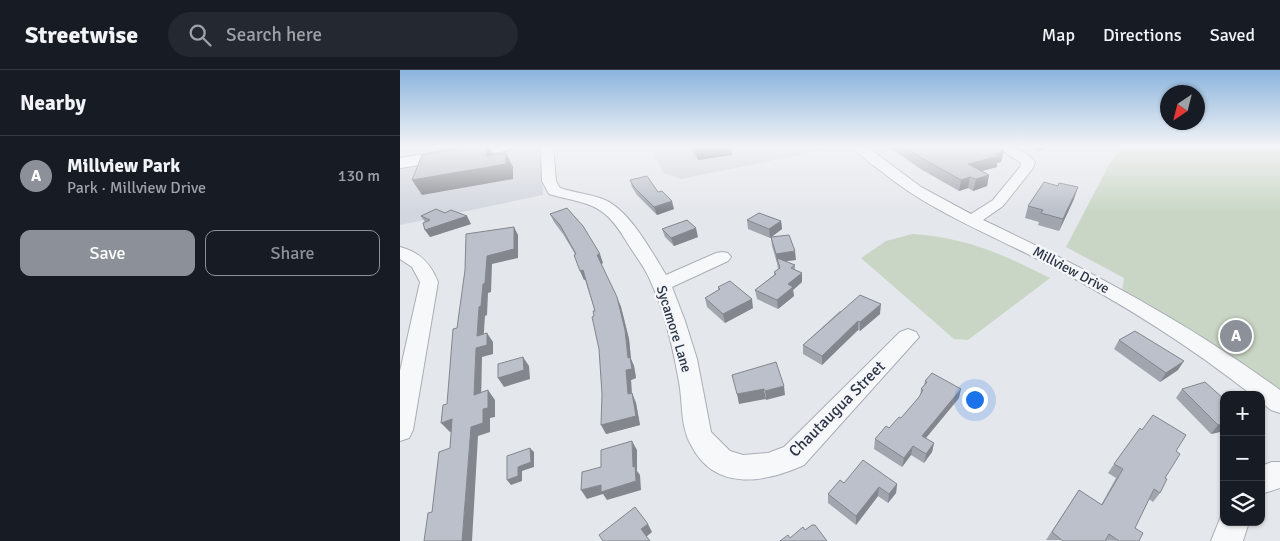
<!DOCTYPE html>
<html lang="en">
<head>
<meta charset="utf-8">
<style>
  :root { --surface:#171b24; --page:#242831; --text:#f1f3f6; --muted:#9ea1a6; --line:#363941; --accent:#8c9099 }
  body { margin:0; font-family:Signika,sans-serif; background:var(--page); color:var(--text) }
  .controls { position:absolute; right:15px; bottom:15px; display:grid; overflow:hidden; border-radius:10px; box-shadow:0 1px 4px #0004 }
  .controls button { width:45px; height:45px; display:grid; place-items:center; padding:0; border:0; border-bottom:1px solid var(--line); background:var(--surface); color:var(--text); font:25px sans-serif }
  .compass { position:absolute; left:760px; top:15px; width:45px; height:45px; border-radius:50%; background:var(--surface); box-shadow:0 1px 4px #0004; rotate:215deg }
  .you { position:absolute; left:574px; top:329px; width:18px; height:18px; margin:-12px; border:4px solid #fff; border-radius:50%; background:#1a73e8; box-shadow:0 0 0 8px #1a73e833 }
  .badge { display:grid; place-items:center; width:32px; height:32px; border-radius:50%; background:var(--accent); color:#fff; font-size:16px; font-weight:700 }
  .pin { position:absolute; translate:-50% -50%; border:2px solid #fff; box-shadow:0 1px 5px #0006 }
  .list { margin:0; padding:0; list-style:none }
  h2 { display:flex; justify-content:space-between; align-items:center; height:65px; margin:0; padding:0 20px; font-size:21px }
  h2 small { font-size:16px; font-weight:400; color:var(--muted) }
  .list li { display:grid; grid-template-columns:32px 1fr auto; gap:15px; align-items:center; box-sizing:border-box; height:80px; padding:0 20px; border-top:1px solid var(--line) }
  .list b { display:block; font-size:19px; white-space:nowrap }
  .list p { margin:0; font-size:16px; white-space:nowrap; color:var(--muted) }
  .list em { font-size:16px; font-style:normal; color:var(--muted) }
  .actions { display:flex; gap:10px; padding:15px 20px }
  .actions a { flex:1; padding:11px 0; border:1px solid var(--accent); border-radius:10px; text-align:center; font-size:18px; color:var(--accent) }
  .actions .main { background:var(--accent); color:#fff }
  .icon { flex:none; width:28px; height:28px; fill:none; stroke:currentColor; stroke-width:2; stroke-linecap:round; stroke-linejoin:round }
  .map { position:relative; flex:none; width:880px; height:471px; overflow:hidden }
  header { display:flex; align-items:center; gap:30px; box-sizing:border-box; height:70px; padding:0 25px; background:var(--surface); border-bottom:1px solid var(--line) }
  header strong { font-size:24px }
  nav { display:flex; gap:28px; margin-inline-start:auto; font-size:18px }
  .search { width:350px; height:45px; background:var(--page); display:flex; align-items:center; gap:12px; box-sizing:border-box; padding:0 18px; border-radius:28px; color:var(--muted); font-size:19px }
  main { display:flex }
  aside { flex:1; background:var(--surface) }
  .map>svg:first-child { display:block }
  .built { fill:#d2d6de }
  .green { fill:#c9d6c5 }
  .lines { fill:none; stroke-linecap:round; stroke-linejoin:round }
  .minor-casing { stroke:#a9aeb7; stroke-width:2 }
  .major-casing { stroke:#a3abb8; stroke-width:2 }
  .minor { fill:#f7f8fa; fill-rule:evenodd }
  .major { fill:#fff; fill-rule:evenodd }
  .wall { fill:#a1a5ae }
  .shaded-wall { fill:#83868d }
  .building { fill:#bbc0ca; stroke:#83868d }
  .labels { text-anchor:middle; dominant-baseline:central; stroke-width:5; stroke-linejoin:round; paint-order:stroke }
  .street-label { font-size:14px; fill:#2b3445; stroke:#f4f6f9 }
  .near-street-label { font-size:16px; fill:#2b3445; stroke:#f4f6f9 }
</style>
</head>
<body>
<header>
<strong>Streetwise</strong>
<div class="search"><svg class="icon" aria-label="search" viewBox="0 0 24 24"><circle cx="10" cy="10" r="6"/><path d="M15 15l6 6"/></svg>Search here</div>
<nav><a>Map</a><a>Directions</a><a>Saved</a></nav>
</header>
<main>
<aside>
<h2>Nearby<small></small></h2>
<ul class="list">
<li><span class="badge">A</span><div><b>Millview Park</b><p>Park · Millview Drive</p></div><em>130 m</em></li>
</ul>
<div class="actions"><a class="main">Save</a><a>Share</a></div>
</aside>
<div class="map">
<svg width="880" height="471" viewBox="0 0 880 471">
  <rect width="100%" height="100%" fill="#e4e7ec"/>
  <g class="built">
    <polygon points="114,76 140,76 143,125 0,155 0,96"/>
    <polygon points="250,76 442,76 281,109 264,103"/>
  </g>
  <g class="green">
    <polygon points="723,76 880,76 880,327 722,223 724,208 666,177 710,93"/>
    <path d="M512,164C564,167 605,185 650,208L568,270L554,269L461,188L486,171Z"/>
  </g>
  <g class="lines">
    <defs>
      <g id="minor">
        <path d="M141,76H153L156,111L160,118C175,123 191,124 205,130C230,141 252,182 266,205L316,183L322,182L328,183L331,187L328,191L272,217L285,251L297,289L311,362L330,381L343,385L368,383L384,377L500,262L508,259L516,262L519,267L404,395C364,413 315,422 291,375C280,355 283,333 279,312C273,278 265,241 250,210C245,198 237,188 230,177C223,166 216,153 205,144C190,131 168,130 149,124L142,111Z"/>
        <path d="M452,76H466L521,117L571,144L593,130L620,97L621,93L596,76C611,76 625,79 635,92L633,98L603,136L583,150C687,199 787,252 880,320V343L871,340L861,332V325H852C790,276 723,234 653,197C595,166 532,143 481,101C471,94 460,86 452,76Z"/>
        <path d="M0,177C20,182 31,194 38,212L13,360L9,368L0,371V301L20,212L12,197L0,189Z"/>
        <polygon points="872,392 880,392 880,418 861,424 861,396"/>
        <polygon points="823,441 824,452 849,452 843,471 811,471"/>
      </g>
      <polygon id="major" points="72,76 113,76 111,79 105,81 0,98 0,88"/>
    </defs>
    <use href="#minor" class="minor-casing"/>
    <use href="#major" class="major-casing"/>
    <use href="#minor" class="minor"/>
    <use href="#major" class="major"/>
  </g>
  <g class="wall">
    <polygon points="288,76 331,76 332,85 298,90"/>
    <polygon points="488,76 594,76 604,81 601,92 597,93 597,97 582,101 589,105 587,116 573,121 568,118 559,121 519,98"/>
    <polygon points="628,76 655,76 637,81"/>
    <polygon points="230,110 258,122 274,139 257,145 237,125 232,117"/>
    <polygon points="674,129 659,161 638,155 639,152 625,148 628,136"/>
    <polygon points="150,144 203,193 201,194 221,237 229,269 231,289 234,296 236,308 231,310 232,323 236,333 240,355 206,364 202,324 199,279 194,246 195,241 185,210 184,210 175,184 163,164 154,152"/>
    <polygon points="21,146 71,154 30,167 25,160 25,152"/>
    <polygon points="347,150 381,151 382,159 370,168 348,159"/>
    <polygon points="262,159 298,167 274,176 265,167"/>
    <polygon points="371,167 396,190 385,191 395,195 395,200 402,203 402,212 393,220 394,226 378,239 357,229 355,220 374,205 374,202 378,199 377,193 372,176"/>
    <polygon points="318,217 353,238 325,253 307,237 305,228 318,220"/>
    <polygon points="440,241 480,244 460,261 458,260 422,295 403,284 403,275"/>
    <polygon points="719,270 778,300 760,312 714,279"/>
    <polygon points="525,311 559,328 526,368 534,373 532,382 524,393 511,385 502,397 474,379 475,369 501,348 520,326 521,319 524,315"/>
    <polygon points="782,319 824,329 824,361 811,364 776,328"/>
    <polygon points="776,381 765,408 760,423 753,432 749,429 735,458 739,471 646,470 679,420 701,435 716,408 708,403 714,394"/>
    <polygon points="444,413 497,414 496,423 488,433 478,426 456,455 428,433 428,424"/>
  </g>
  <g class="shaded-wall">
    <polygon points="88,76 89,76 95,88 106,83 113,97 113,109 22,125 12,110 86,86"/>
    <polygon points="295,76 331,76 332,85 298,90"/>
    <polygon points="638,76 655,76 637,81"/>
    <polygon points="604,81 601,92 597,93 597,97 566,105 568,94 595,84"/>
    <polygon points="589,105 587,116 573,121 576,109"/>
    <polygon points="570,107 568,118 559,121 561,110"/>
    <polygon points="678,117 674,129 659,161 663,149"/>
    <polygon points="272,131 274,139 257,145 254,137"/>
    <polygon points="67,146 71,154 30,167 25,160"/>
    <polygon points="381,151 382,159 370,168 369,159"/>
    <polygon points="114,157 118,165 118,188 92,194 91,222 88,223 87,245 85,246 83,275 77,266 79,237 87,186"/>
    <polygon points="296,158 298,167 274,176 271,168"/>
    <polygon points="395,181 396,190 378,192 377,188 377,193 376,184"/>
    <polygon points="200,184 203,193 201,194 197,185"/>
    <polygon points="183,200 186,209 184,210 180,201"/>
    <polygon points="402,203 402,212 393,220 394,226 378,239 377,230 388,214"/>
    <polygon points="217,227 221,237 229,269 231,289 234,296 236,308 231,310 232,334 228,324 226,300 228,288"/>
    <polygon points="352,229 353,238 325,253 323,244"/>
    <polygon points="481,234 480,244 460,261 460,252"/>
    <polygon points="458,251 458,260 422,295 422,286"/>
    <polygon points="87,263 93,272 93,284 82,287 81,334 74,325 76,278"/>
    <polygon points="123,287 129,296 130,309 104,317 98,308"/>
    <polygon points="784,291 778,300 760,312 766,303"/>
    <polygon points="384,316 385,325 366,330 365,321"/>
    <polygon points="364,319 366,329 339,334 337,324"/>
    <polygon points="561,319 559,328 520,375 522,366"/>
    <polygon points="88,320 95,330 95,347 90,348 90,362 78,366 72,471 62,471 71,357 83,339"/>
    <polygon points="232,323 236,333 240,355 206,364 201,355"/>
    <polygon points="52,349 60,359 50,362 41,353"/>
    <polygon points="824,354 824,361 811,364 818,355"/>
    <polygon points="232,371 237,380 237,401 240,405 241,420 207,430 203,424 187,429 181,420 201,415 233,397"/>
    <polygon points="534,373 532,382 524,393 526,384"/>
    <polygon points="513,376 511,385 502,397 504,388"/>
    <polygon points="130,378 134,382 134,397 122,401 122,411 111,415 107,410 118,397"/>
    <polygon points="497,414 496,423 488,433 489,424"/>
    <polygon points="479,417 478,426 456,455 456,446"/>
    <polygon points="248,454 252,462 246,467 241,459"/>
  </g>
  <g class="building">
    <polygon points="72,76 88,76 86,86 106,83 106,94 12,110 22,85"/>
    <polygon points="504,76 594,76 604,81 595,84 599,86 568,94 589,105 576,109 570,107 561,110 520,87"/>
    <polygon points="247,106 258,122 262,121 272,131 254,137 234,117 230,110"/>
    <polygon points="644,112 658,116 659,113 678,117 663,149 641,143 643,140 628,136"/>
    <polygon points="167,138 183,156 200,184 197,185 217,227 225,260 228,288 230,287 232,299 226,300 228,324 232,323 236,346 201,355 202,324 199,279 192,247 194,246 193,241 195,241 183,200 180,201 174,185 176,184 160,155 150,144"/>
    <polygon points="36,139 45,143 51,140 67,146 25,160 23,153 30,150 21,146"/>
    <polygon points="359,143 381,151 369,159 347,150"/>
    <polygon points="287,150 296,158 271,168 262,159"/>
    <polygon points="114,157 114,179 87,186 85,213 83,214 81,236 79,237 77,266 87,263 87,275 76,278 74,325 88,320 88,338 83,339 83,353 71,357 62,471 24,471 28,443 32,442 39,382 50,378 52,349 41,353 43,335 47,334 53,259 57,258 65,200 66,164"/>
    <polygon points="389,165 395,181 376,184 371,167"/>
    <polygon points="377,188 395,195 391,198 402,203 388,214 393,217 377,230 355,220 376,204 374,202 380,198"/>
    <polygon points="330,211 352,229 323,244 305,228 320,219 318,217"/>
    <polygon points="460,225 481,234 460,252 458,251 422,286 403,275"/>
    <polygon points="735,261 784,291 766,303 719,270"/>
    <polygon points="123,287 124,300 98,308 98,294"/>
    <polygon points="376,292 384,316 365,321 364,319 337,324 332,305"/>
    <polygon points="532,303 561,319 522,366 534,373 526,384 513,376 504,388 475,369 486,356 489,358 499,347 501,348 519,327 523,320 521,319 527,312 525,311"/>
    <polygon points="805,312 824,329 824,354 818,355 782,319"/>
    <polygon points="753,345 786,365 776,381 780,384 765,408 767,409 760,423 754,419 735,458 743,463 739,471 719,471 709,464 705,471 663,471 652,462 679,420 702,435 723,399 714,394 740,358 742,360"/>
    <polygon points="232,371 233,397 235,396 236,411 201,422 201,415 181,420 182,402 201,397 201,380"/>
    <polygon points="130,378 131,392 118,397 118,406 107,410 107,386"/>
    <polygon points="463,390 497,414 489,424 479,417 456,446 428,424 440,410 444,413"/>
    <polygon points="235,437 248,454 241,459 250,471 203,471 199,465"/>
    <polygon points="412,455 415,455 427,471 380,471 388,465 390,468 403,457 405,460"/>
  </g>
  <linearGradient id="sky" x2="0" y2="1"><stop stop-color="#8bb4dd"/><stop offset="0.54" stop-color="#f3f4f6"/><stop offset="1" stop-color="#f3f4f6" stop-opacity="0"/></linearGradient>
  <rect width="880" height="142" fill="url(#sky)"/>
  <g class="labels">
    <g class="street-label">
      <text transform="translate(671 200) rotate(28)">Millview Drive</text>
      <text transform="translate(274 259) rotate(73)">Sycamore Lane</text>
    </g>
    <g class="near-street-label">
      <text transform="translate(437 339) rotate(-45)">Chautaugua Street</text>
    </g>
  </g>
</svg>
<div class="controls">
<button>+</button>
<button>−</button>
<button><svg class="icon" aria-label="layers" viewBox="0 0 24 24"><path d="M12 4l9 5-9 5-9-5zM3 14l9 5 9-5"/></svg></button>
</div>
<svg class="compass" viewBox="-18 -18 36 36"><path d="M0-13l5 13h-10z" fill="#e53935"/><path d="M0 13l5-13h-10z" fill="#9ea1a6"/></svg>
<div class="you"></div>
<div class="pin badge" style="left:836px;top:266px">A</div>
</div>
</main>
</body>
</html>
